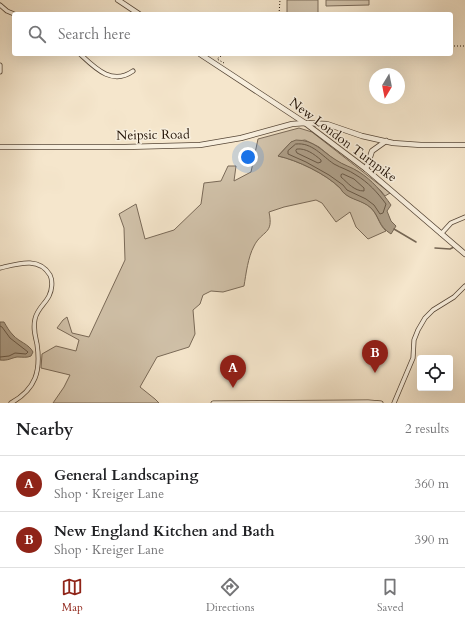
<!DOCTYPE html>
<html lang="en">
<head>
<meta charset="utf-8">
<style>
  :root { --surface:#fff; --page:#f2f2f2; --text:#202124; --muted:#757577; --line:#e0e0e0; --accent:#8f2418 }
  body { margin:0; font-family:Cardo,serif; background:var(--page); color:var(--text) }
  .controls { position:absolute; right:12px; bottom:12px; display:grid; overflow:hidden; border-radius:4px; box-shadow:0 4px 16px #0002 }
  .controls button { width:36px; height:36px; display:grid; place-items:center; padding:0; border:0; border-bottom:1px solid var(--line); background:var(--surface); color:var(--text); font:20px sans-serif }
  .compass { position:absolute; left:369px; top:68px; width:36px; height:36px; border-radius:50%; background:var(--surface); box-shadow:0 4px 16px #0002; rotate:190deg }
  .you { position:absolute; left:248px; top:157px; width:14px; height:14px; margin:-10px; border:3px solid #fff; border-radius:50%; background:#1a73e8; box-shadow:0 0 0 6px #1a73e833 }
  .badge { display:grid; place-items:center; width:26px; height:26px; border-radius:50%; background:var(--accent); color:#fff; font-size:13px; font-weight:700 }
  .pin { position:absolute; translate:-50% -33px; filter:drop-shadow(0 1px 2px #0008) }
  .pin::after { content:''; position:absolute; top:21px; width:14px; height:12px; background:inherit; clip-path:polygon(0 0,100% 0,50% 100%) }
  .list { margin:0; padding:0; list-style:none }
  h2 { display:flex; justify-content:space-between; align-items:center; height:52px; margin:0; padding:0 16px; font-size:17px }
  h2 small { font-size:13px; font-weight:400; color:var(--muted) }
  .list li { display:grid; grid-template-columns:26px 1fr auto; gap:12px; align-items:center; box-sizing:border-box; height:56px; padding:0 16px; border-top:1px solid var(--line) }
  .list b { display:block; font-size:15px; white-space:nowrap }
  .list p { margin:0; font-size:13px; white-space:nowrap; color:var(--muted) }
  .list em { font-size:13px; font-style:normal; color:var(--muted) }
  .icon { flex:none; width:22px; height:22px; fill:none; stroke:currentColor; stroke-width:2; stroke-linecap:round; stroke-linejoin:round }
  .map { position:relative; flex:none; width:465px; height:403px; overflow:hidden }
  .search { position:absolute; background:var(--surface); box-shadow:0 4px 16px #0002; left:12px; right:12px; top:12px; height:44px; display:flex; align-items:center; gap:10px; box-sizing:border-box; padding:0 14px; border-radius:4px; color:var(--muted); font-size:15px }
  .sheet { height:164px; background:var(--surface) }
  nav { display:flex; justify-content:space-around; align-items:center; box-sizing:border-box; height:56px; border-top:1px solid var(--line); background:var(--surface); font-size:11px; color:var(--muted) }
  nav a { display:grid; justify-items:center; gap:2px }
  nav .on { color:var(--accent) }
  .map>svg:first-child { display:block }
  .green { fill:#d1c2aa; stroke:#7a6a58 }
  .water { fill:#ad9e88; stroke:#756654 }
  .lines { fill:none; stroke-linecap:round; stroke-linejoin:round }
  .shore { stroke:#685846; stroke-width:1 }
  .stream { stroke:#756654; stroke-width:1.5 }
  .minor-casing { stroke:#574737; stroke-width:5 }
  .tertiary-casing { stroke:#574737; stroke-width:6 }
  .path { stroke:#221205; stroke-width:1; stroke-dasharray:1 2; stroke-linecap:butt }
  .minor { stroke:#f8efde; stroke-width:3.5 }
  .tertiary { stroke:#f8efde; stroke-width:4.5 }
  .labels { text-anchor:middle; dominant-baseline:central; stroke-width:3; stroke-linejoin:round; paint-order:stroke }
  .street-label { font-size:13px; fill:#221205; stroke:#f8efde }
</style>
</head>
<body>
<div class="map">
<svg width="465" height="403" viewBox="0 0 465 403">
  <rect width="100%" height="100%" fill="#f5e6cc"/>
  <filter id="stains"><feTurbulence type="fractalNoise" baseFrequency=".005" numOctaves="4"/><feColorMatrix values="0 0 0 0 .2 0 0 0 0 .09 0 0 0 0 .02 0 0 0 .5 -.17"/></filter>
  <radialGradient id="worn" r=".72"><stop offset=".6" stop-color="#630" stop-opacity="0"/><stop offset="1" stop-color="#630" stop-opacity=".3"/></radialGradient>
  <g class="green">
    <rect x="287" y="0" width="31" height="14"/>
    <polygon points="326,0 369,0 369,5 326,6"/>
    <path d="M299,128L312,132L390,193L385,196L381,191L359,172L336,161L319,147L305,140L291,142L278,156C297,160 326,174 340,188C341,189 344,193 344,193C352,200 363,200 371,208C378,215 379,225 386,231L368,239L356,227L350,212L336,222L322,203L316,200L284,207L269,212C274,235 262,230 254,246C248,257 246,274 244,286L223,292L211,291L203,295L200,304L193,310L195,334L189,347L157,357L140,387L155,399L159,403H53L64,387L70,375L41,368L42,354L56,346L76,351L79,340L57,328L63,320L67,317L72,333L89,337L125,260L124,228L119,214L136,204L145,239L174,230L201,204L204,183L221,181L228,166H236L234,181L251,172L258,139Z"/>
  </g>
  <g class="water">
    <path d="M296,140C315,140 321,151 336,160C343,165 352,167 359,172C372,180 382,192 391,205L387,211L391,221L396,226L391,234C378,226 380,217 371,208C362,200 351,200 344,193C342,192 342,190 340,188C326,174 297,160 278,156L291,142Z"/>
    <path d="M0,322H4C7,327 9,331 13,335C19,342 29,344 33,352L31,356C27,358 23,357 17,357C11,358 8,361 0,360Z"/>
  </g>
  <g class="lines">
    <g class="shore">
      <path d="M296,144C312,142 322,156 334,164C341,168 349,170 356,175C368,182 378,193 386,204L383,213L380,214L374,205L366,199L347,190L343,185L329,175L306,162L288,154V151Z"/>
      <path d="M297,149C306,148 314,154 321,160V162L318,163L297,153L296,151Z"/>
      <path d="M343,174L354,179L364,188V191C354,191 348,183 341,177V175Z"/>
      <polyline points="0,326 2,327 10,338 28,352 26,354 15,353 9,356 0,357"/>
    </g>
    <g class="stream">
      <polyline points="394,229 416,242"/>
      <polyline points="435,248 450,249 454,247"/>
    </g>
    <defs>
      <g id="minor">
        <polyline points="0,5 7,11 14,14"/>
        <path d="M80,54C95,68 112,86 133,71"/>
        <polyline points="0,72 0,65"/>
        <polyline points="441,234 451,223 465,217"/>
        <path d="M0,268C17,264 39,256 50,275C53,281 52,290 49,296C45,304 37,309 35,319C33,328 35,335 37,344C41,371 36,389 11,403"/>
        <polyline points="213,403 368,402 381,403"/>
        <polyline points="394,403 413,358 414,340 418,330 425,318 433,310 454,297 465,286"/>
      </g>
      <g id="tertiary">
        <polyline points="118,0 139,14"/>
        <polyline points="200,54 305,123 366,169 465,254"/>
        <polyline points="0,147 125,147 200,145 241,138 292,124 305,123 327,124 362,136 393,143 421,145 465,145"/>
        <polyline points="366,169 372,151 386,141"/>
      </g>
    </defs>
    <use href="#minor" class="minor-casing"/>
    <use href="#tertiary" class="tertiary-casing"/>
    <g class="path">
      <polyline points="279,14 280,0"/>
      <polyline points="451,46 465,46"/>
      <polyline points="224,63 217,59 224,54"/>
    </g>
    <use href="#minor" class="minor"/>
    <use href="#tertiary" class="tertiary"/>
  </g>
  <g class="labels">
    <g class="street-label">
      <text transform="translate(153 135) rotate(-1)">Neipsic Road</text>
      <text transform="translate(343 140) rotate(37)">New London Turnpike</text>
    </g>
  </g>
  <rect width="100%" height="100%" filter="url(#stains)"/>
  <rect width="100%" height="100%" fill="url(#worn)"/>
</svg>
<div class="controls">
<button><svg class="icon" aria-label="locate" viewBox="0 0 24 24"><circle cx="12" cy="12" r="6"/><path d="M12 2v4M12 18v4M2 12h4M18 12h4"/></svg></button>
</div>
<svg class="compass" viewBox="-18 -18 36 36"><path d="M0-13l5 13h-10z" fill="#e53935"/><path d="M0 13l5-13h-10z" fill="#757577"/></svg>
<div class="you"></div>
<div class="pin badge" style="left:233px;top:388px">A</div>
<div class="pin badge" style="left:375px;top:373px">B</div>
<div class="search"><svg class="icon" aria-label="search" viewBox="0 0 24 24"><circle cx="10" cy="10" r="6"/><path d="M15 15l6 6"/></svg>Search here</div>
</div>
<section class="sheet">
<h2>Nearby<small>2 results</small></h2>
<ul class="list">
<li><span class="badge">A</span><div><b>General Landscaping</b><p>Shop · Kreiger Lane</p></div><em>360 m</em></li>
<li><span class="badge">B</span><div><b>New England Kitchen and Bath</b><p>Shop · Kreiger Lane</p></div><em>390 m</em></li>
</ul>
</section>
<nav>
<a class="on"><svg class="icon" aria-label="map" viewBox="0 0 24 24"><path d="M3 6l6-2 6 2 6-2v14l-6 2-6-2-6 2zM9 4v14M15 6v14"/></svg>Map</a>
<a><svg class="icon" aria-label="directions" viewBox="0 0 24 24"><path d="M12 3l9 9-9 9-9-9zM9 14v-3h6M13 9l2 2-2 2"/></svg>Directions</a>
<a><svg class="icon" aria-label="saved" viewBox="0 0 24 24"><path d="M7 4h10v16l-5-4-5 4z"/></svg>Saved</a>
</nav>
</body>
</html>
